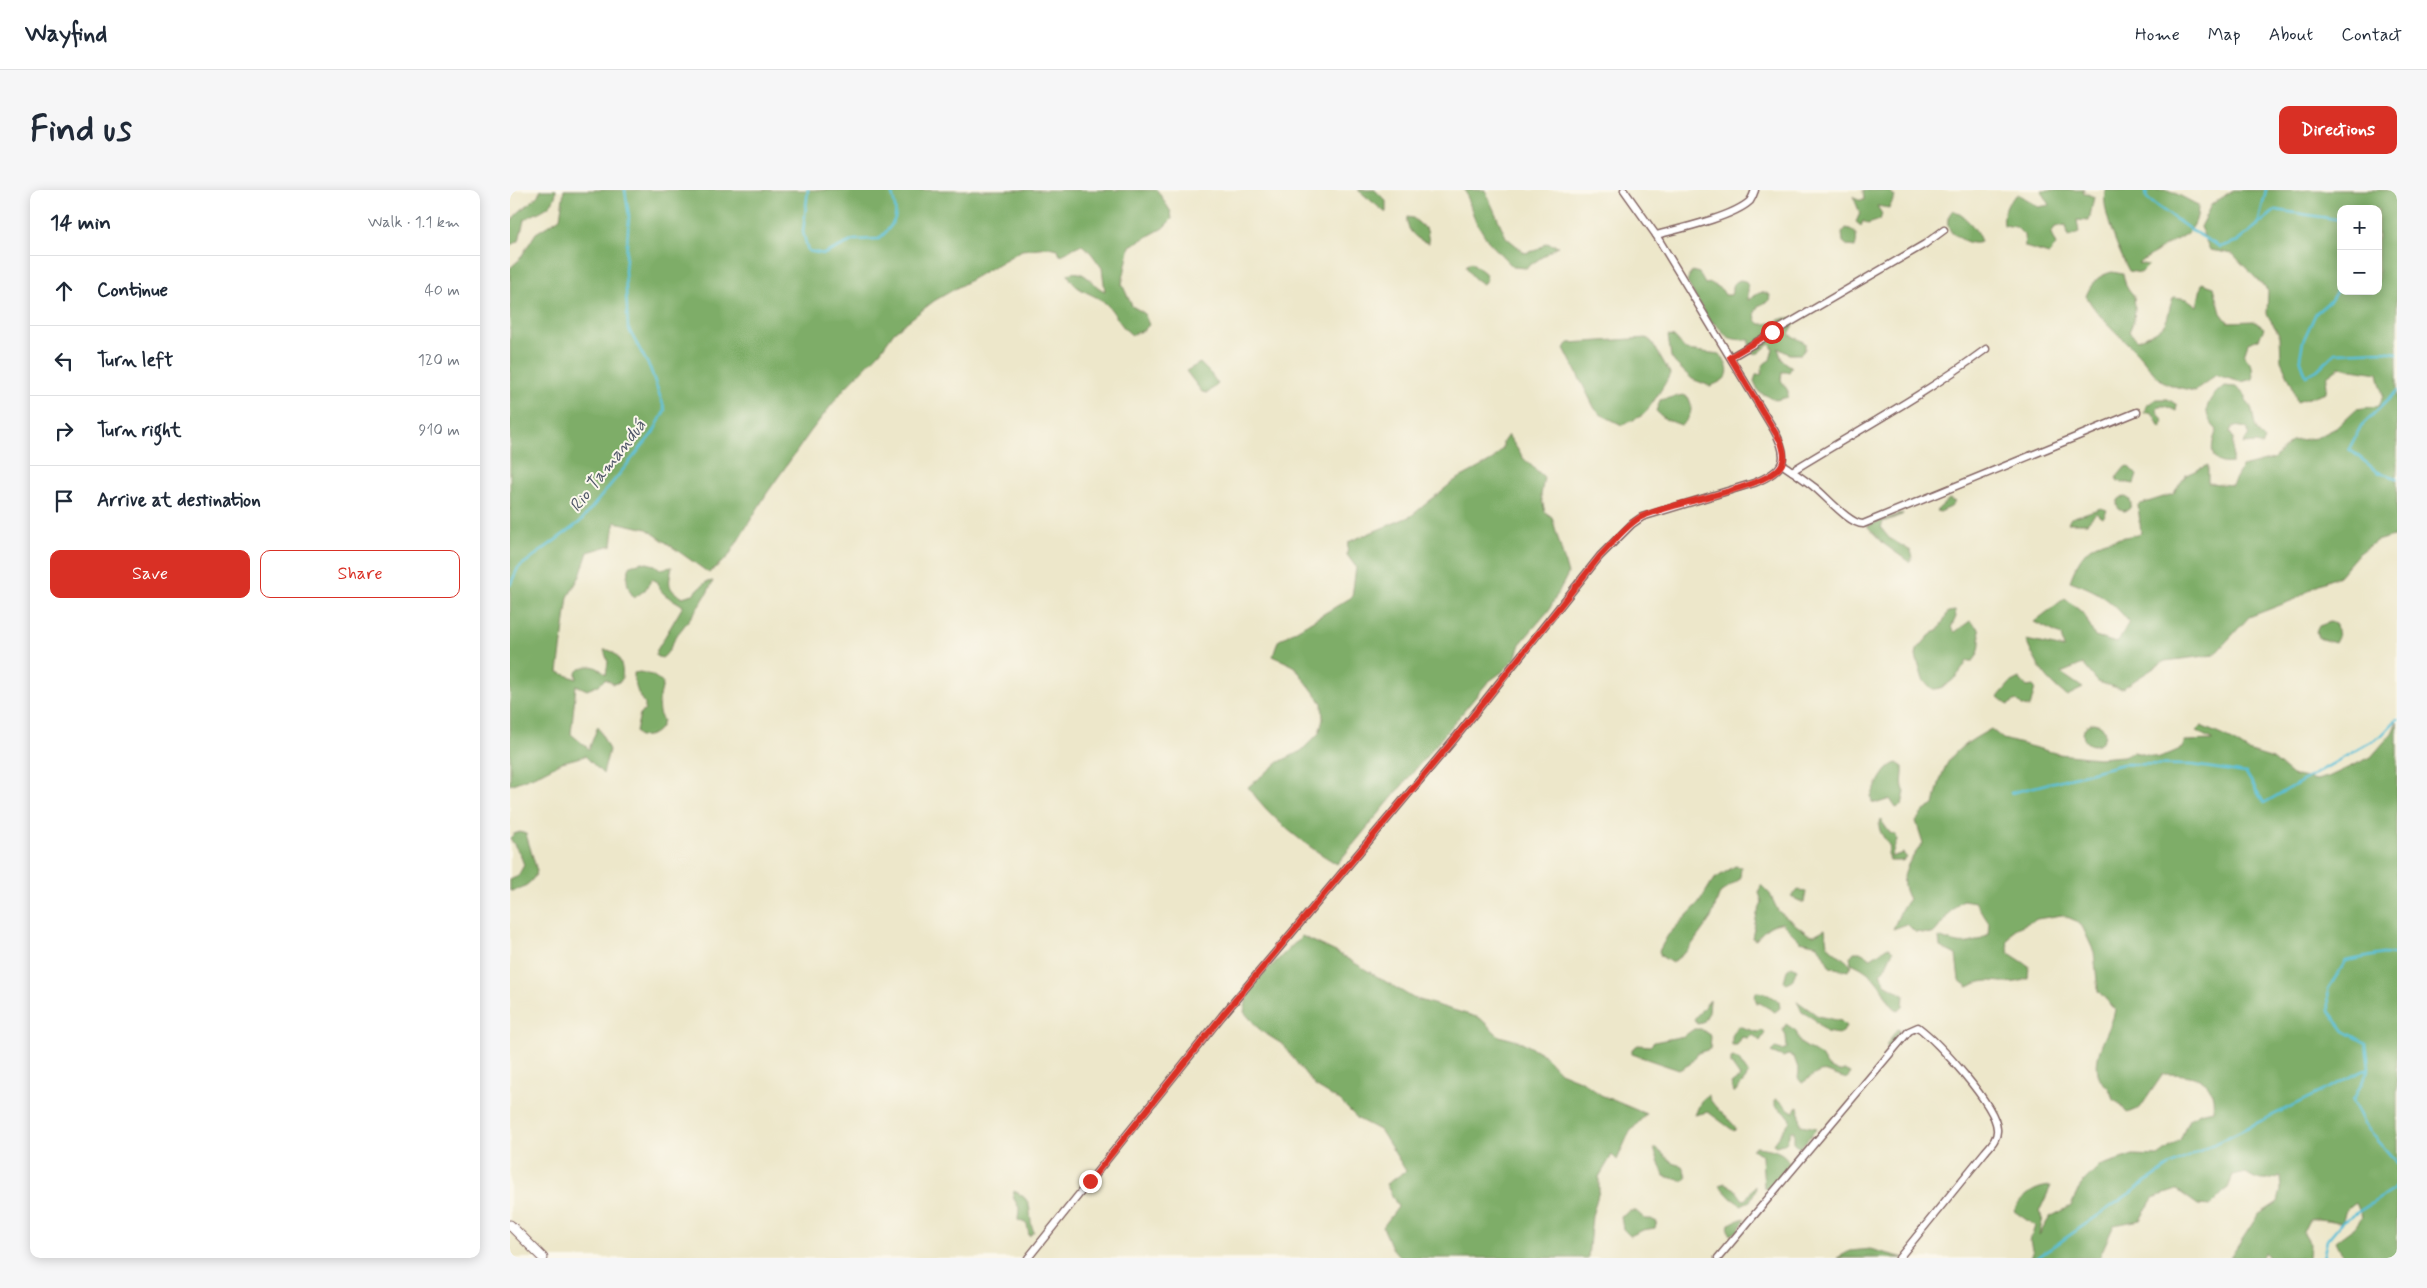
<!DOCTYPE html>
<html lang="en">
<head>
<meta charset="utf-8">
<style>
  :root { --surface:#fff; --page:#f6f6f7; --text:#1f2937; --muted:#747a83; --line:#e0e1e3; --accent:#d93025 }
  body { margin:0; font-family:Mynerve,sans-serif; background:var(--page); color:var(--text) }
  .controls { position:absolute; right:15px; top:15px; display:grid; overflow:hidden; border-radius:10px; box-shadow:0 2px 12px #0003 }
  .controls button { width:45px; height:45px; display:grid; place-items:center; padding:0; border:0; border-bottom:1px solid var(--line); background:var(--surface); color:var(--text); font:25px sans-serif }
  .stop { position:absolute; width:15px; height:15px; margin:-11px; border:4px solid #d93025; border-radius:50%; background:#fff }
  .stop.end { background:#d93025; border-color:#fff; box-shadow:0 1px 5px #0008 }
  .list { margin:0; padding:0; list-style:none }
  h2 { display:flex; justify-content:space-between; align-items:center; height:65px; margin:0; padding:0 20px; font-size:21px }
  h2 small { font-size:16px; font-weight:400; color:var(--muted) }
  .list li { display:grid; grid-template-columns:32px 1fr auto; gap:15px; align-items:center; box-sizing:border-box; height:70px; padding:0 20px; border-top:1px solid var(--line) }
  .list b { display:block; font-size:19px; white-space:nowrap }
  .list em { font-size:16px; font-style:normal; color:var(--muted) }
  .actions { display:flex; gap:10px; padding:15px 20px }
  .actions a { flex:1; padding:11px 0; border:1px solid var(--accent); border-radius:10px; text-align:center; font-size:18px; color:var(--accent) }
  .actions .main { background:var(--accent); color:#fff }
  .icon { flex:none; width:28px; height:28px; fill:none; stroke:currentColor; stroke-width:2; stroke-linecap:round; stroke-linejoin:round }
  .map { position:relative; flex:none; width:1887px; height:1068px; overflow:hidden; border-radius:10px }
  header { display:flex; align-items:center; gap:30px; box-sizing:border-box; height:70px; padding:0 25px; background:var(--surface); border-bottom:1px solid var(--line) }
  header strong { font-size:24px }
  nav { display:flex; gap:28px; margin-inline-start:auto; font-size:18px }
  .intro { display:flex; align-items:center; justify-content:space-between; box-sizing:border-box; height:120px; padding:0 30px }
  h1 { margin:0; font-size:35px }
  .button { padding:12px 22px; border-radius:10px; background:var(--accent); color:#fff; font-size:18px; font-weight:700 }
  main { display:flex; gap:30px; padding:0 30px }
  aside { flex:1; background:var(--surface); border-radius:10px; box-shadow:0 2px 12px #0003 }
  .map>svg:first-child { display:block }
  .forest { fill:#7ead67; stroke:#646649; fill-rule:evenodd }
  .lines { fill:none; stroke-linecap:round; stroke-linejoin:round }
  .stream { stroke:#5ac0d8; stroke-width:2.5 }
  .street-casing { stroke:#836563; stroke-width:9 }
  .secondary-casing { stroke:#836563; stroke-width:11 }
  .street { stroke:#fff; stroke-width:6 }
  .secondary { stroke:#fff; stroke-width:9 }
  .route { stroke:#d93025; stroke-width:6 }
  .labels { text-anchor:middle; dominant-baseline:central; stroke-width:4; stroke-linejoin:round; paint-order:stroke }
  .water-label { font-size:18px; font-style:italic; fill:#505768; stroke:#fbf7ec }
</style>
</head>
<body>
<header>
<strong>Wayfind</strong>
<nav><a>Home</a><a>Map</a><a>About</a><a>Contact</a></nav>
</header>
<div class="intro"><h1>Find us</h1><a class="button">Directions</a></div>
<main>
<aside>
<h2>14 min<small>Walk · 1.1 km</small></h2>
<ul class="list">
<li><svg class="icon" aria-label="ahead" viewBox="0 0 24 24"><path d="M12 20V5M6 11l6-6 6 6"/></svg><div><b>Continue</b></div><em>40 m</em></li>
<li><svg class="icon" aria-label="left" viewBox="0 0 24 24"><path d="M17 20v-9H6M10 6l-5 5 5 5"/></svg><div><b>Turn left</b></div><em>120 m</em></li>
<li><svg class="icon" aria-label="right" viewBox="0 0 24 24"><path d="M7 20v-9h11M14 6l5 5-5 5"/></svg><div><b>Turn right</b></div><em>910 m</em></li>
<li><svg class="icon" aria-label="arrive" viewBox="0 0 24 24"><path d="M6 21V4h12l-3 4 3 4H6"/></svg><div><b>Arrive at destination</b></div></li>
</ul>
<div class="actions"><a class="main">Save</a><a>Share</a></div>
</aside>
<div class="map">
<svg width="1887" height="1068" viewBox="0 0 1887 1068">
  <rect width="100%" height="100%" fill="#fbf7ec"/>
  <filter id="ink" filterUnits="userSpaceOnUse"><feTurbulence type="fractalNoise" baseFrequency=".02" numOctaves="2"/><feDisplacementMap in="SourceGraphic" scale="10" xChannelSelector="R" yChannelSelector="G"/><feConvolveMatrix kernelMatrix="1 2 1 2 8 2 1 2 1" color-interpolation-filters="sRGB"/></filter>
  <filter id="wash" filterUnits="userSpaceOnUse"><feTurbulence type="fractalNoise" baseFrequency=".0096" numOctaves="4" result="noise"/><feDisplacementMap in="SourceGraphic" scale="20" xChannelSelector="R" yChannelSelector="G"/><feGaussianBlur stdDeviation="1.12" result="paint"/><feColorMatrix in="noise" values="0 0 0 0 0 0 0 0 0 0 0 0 0 0 0 0 0 1.4 0 .05"/><feComposite in="paint" operator="in"/></filter>
  <g filter="url(#wash)">
    <rect width="100%" height="100%" fill="#ede7ca"/>
    <g class="forest">
      <path d="M31,0H46C46,19 27,21 14,30L9,51L0,55C0,49 0,40 0,35C4,20 25,14 31,0Z"/>
      <path d="M54,0H647L661,22L662,29L653,38L620,56L612,94L622,116L634,123L639,135L634,140L622,145C608,135 606,122 594,112C581,102 565,102 558,84C576,77 581,96 595,101L592,78L581,63L572,55C563,56 559,63 550,65L548,59L538,57L512,60L424,111L384,142L370,162L334,199L301,241L257,303L218,367L199,383L137,339L105,332L102,355L78,362L70,386L58,407L48,482L67,489L66,483C76,472 87,475 96,485L98,472L94,460C108,458 117,481 110,492L104,494L95,489L89,495L77,500L66,495L61,544L79,559L88,536L99,560L93,584L75,566L52,572L31,583L0,595V78L9,70L26,43L50,28Z"/>
      <polygon points="848,0 865,0 876,11 876,23"/>
      <polygon points="955,0 975,0 996,47 1015,63 1027,60 1036,53 1048,56 1016,78 1003,77 978,51 965,30"/>
      <polygon points="1353,0 1379,0 1385,7 1379,18 1367,16 1372,24 1370,30 1358,34 1353,31 1351,36 1346,32 1350,23 1343,6 1348,10 1354,10"/>
      <path d="M1531,0H1574L1573,2L1584,7L1579,31L1567,30L1569,43L1558,47L1556,35L1545,37L1541,44L1546,55L1539,64L1515,57L1514,45L1506,37L1494,35C1492,21 1497,12 1508,4L1528,17L1540,15Z"/>
      <path d="M1595,0H1659L1688,15C1688,42 1675,44 1655,56C1646,62 1638,68 1628,73L1639,75L1631,83L1619,81C1609,62 1591,20 1595,0Z"/>
      <path d="M1723,0H1887V345L1866,351L1847,365L1829,386L1807,395L1786,409L1739,427L1704,465L1655,471L1611,499L1588,492L1573,474L1551,483L1573,498L1557,506C1534,488 1528,477 1516,450L1554,458L1551,445L1524,432L1555,408L1574,424L1585,447L1607,453L1619,432C1600,409 1588,401 1560,391C1577,345 1590,355 1631,343L1628,315L1663,304L1676,285L1698,275V293L1722,295L1732,277L1763,269L1782,251L1806,248L1826,238L1846,219L1869,216L1873,206L1868,183L1829,177L1817,186L1816,202L1787,212L1782,195L1771,171L1770,146L1757,124L1758,101L1723,64L1700,60L1690,37L1701,15ZM1831,19H1868V101H1831Z"/>
      <path d="M1443,20C1455,26 1467,38 1471,52C1460,56 1451,49 1442,43C1436,35 1436,27 1443,20Z"/>
      <path d="M897,27L903,28L917,40L919,53C907,51 895,39 897,27Z"/>
      <path d="M1336,38C1347,40 1348,47 1345,57L1338,56L1333,52L1332,43Z"/>
      <path d="M961,72L975,83L977,89L973,94C964,89 961,86 956,76Z"/>
      <path d="M1183,81L1189,83L1195,94L1201,93L1212,100L1215,105H1221L1224,93L1230,90L1235,91L1238,96V110C1247,105 1250,99 1260,105L1259,111L1248,116L1245,123L1246,130L1250,134C1262,135 1269,127 1280,128L1285,133L1279,144L1295,153V159L1291,164H1279L1268,158L1272,170L1282,177L1279,182H1272L1271,190L1278,201V207L1266,210L1249,202L1244,191L1246,185L1252,184C1251,176 1254,173 1260,170L1263,159L1260,154C1251,159 1250,167 1239,162L1240,150C1208,150 1220,143 1199,130L1177,92L1179,86Z"/>
      <path d="M1602,82L1613,84L1616,96L1624,106L1625,118L1624,130L1619,142L1628,150C1638,145 1653,141 1657,129C1660,120 1659,116 1664,107L1677,109L1687,116L1692,93L1704,97L1711,123L1718,132L1744,131L1754,138L1749,149L1738,153L1734,165L1742,176L1743,189L1731,192L1706,185L1684,201C1673,198 1661,197 1651,190C1642,183 1636,172 1628,164C1610,145 1589,129 1576,106C1582,92 1587,86 1602,82Z"/>
      <path d="M1158,146L1164,147L1176,160L1210,164C1222,181 1221,189 1200,196L1182,189L1165,173L1161,167Z"/>
      <path d="M1137,148L1142,152L1160,183C1159,189 1139,219 1134,224C1129,228 1118,232 1112,235L1090,224L1085,219L1054,158L1059,153Z"/>
      <polygon points="690,173 701,184 708,194 698,203 692,202 676,181"/>
      <path d="M1714,196L1726,197L1736,206C1735,213 1740,213 1742,220C1745,233 1744,240 1755,250L1752,256L1746,253L1733,254L1739,244L1737,238L1724,236L1720,241L1723,248L1722,273C1698,277 1700,255 1707,240C1690,223 1696,210 1714,196Z"/>
      <path d="M1173,205L1178,207C1184,217 1181,229 1171,235L1155,229L1146,221L1150,210Z"/>
      <polygon points="1646,209 1658,209 1667,215 1666,221 1656,216 1648,216 1647,221 1654,232 1650,238 1644,225 1640,222 1634,223 1636,216"/>
      <path d="M998,245L1014,269L1034,287L1031,306L1035,322L1042,327L1058,384L1039,420L1010,454L1005,469L992,482L978,492L827,674C793,654 762,630 738,597L769,572L791,561L809,543L813,529L812,513L784,476L763,466L768,451L842,407L846,377L837,365L838,352L901,326L944,291L983,270L993,258V252Z"/>
      <polygon points="1618,276 1627,285 1624,294 1608,291 1606,288 1615,277"/>
      <circle cx="1614" cy="314" r="7"/>
      <polygon points="1439,309 1445,312 1441,317 1430,322 1426,321"/>
      <polygon points="1591,318 1597,320 1593,328 1586,323 1577,333 1558,333 1561,328"/>
      <polygon points="1393,323 1392,325 1373,332 1371,338 1379,348 1401,361 1403,367 1399,372 1374,354 1357,336"/>
      <path d="M133,372L145,375L150,379L162,377C159,392 156,399 172,407L183,404L196,392L203,391C195,410 183,424 171,440C163,448 161,462 152,468L146,466L147,460L173,416C163,408 149,406 148,392L142,389L135,400L124,408C117,397 114,388 121,375Z"/>
      <path d="M1445,421L1446,427L1441,438L1445,442L1460,431L1469,439C1471,450 1471,463 1463,471H1457C1451,483 1436,501 1421,499L1413,490L1406,466L1407,460L1419,446L1429,439L1438,422Z"/>
      <polygon points="1820,432 1826,434 1828,447 1825,453 1808,448 1806,442 1809,436"/>
      <path d="M130,482L142,485L153,493C151,505 144,520 153,530C151,542 141,548 129,546L126,541L130,524L135,520V514C128,507 124,493 124,483Z"/>
      <polygon points="1509,488 1517,497 1523,496 1525,498 1520,517 1512,516 1506,510 1498,515 1488,507 1501,492"/>
      <path d="M1887,532V1068H1834L1826,1051L1845,1037L1852,1027L1846,1013L1836,1020L1832,1032C1819,1032 1812,1027 1799,1030L1793,1042L1800,1054L1799,1068H1759L1755,1062L1751,1068H1720L1748,1025L1768,1012L1771,1000L1770,986C1756,992 1749,992 1736,983L1723,986L1718,998L1700,1016L1688,1015L1667,1000L1643,1008L1630,1030L1604,1035L1589,1068H1521L1523,1063L1520,1051L1525,1036L1504,1021C1512,1006 1524,997 1541,996L1529,1022L1533,1028L1529,1045L1540,1027L1561,1016L1571,994L1589,976L1623,965L1648,966L1670,950L1679,929L1690,923L1703,920C1707,886 1679,884 1653,884L1630,918L1617,923L1609,913L1603,910C1602,907 1601,902 1599,899C1596,894 1590,892 1589,887C1581,863 1602,841 1605,819L1588,801L1584,762L1573,738L1564,730L1552,725L1527,729L1504,739L1497,751L1499,763L1519,776L1518,788C1493,800 1484,783 1458,797L1449,790L1446,765L1430,757L1429,747C1448,755 1460,757 1478,744L1479,733L1465,712L1453,710C1440,718 1434,733 1423,744L1405,742L1397,734L1383,739L1392,718L1399,709C1386,687 1399,671 1413,653L1406,631L1414,621L1424,615C1434,568 1440,562 1481,539L1493,549L1549,564L1588,568L1613,566L1624,562L1650,568L1672,558L1675,551L1703,550L1686,541L1691,536L1716,547L1738,561L1763,569L1782,585L1806,590L1818,587L1861,567L1882,543Z"/>
      <circle cx="1584" cy="544" r="11"/>
      <path d="M1387,573L1393,577C1394,586 1390,594 1395,602L1392,615L1386,618L1380,609L1368,613L1362,612L1361,606C1367,595 1374,576 1387,573Z"/>
      <path d="M1370,629L1380,643L1386,645L1387,650L1381,667L1393,663L1397,668L1392,671H1380L1378,663L1380,657C1374,647 1366,640 1370,629Z"/>
      <path d="M10,642L16,644L27,681C24,692 12,700 0,701V690L8,686L14,675L10,664L0,648L4,644Z"/>
      <polygon points="1225,676 1231,677 1230,689 1210,703 1201,728 1178,760 1162,773 1151,766 1149,761 1158,745 1189,713 1203,690"/>
      <path d="M1251,695L1260,704L1268,721L1298,744L1304,745L1315,739L1317,755L1341,775L1338,781L1320,777L1308,755L1290,751L1272,733C1261,733 1253,741 1246,750L1242,748L1247,724L1252,713L1249,702Z"/>
      <polygon points="1287,700 1296,701 1294,713 1281,707"/>
      <polygon points="792,746 828,763 903,808 970,828 989,846 1012,852 1033,864 1050,882 1072,891 1091,905 1136,924 1119,943 1107,970 1102,965 1089,987 1089,1001 1082,1026 1078,1068 891,1068 882,1058 873,1037 888,1017 876,994 896,981 871,941 848,929 830,911 805,896 772,854 751,841 734,822 739,798"/>
      <path d="M1378,757L1383,761L1375,778L1370,783L1375,794L1394,805L1393,817L1387,820C1377,813 1374,799 1366,791C1359,782 1351,777 1341,773L1340,767L1344,762H1350L1361,768Z"/>
      <polygon points="1282,776 1287,779 1282,791 1276,794 1274,791 1277,780"/>
      <path d="M1246,802C1256,802 1262,807 1269,812L1270,818L1265,822L1250,813H1247L1245,808Z"/>
      <polygon points="1200,810 1199,822 1193,833 1187,834 1184,829"/>
      <polygon points="1287,811 1308,826 1331,831 1336,836 1333,842 1328,844 1316,842 1304,829 1292,822"/>
      <path d="M1276,834L1286,841L1290,853L1311,866L1318,877L1329,882L1334,880L1340,883L1337,889C1310,881 1317,876 1292,893L1288,888L1289,881L1284,867L1278,865L1273,867L1261,862L1265,858L1272,860L1277,858L1276,846L1273,840Z"/>
      <polygon points="1228,836 1247,842 1253,841 1255,843 1250,851 1243,845 1238,848 1232,847 1227,855 1222,855 1222,846"/>
      <polygon points="1184,839 1191,839 1201,846 1200,859 1188,863 1180,874 1169,880 1122,864 1122,859 1128,855 1140,856 1144,852 1174,846"/>
      <polygon points="1387,839 1390,840 1377,860 1377,854"/>
      <polygon points="1223,867 1229,870 1238,883 1236,889 1224,903 1221,894 1230,887 1221,874 1221,868"/>
      <path d="M1198,905C1203,919 1223,930 1226,939L1224,941L1198,922L1185,925L1191,911Z"/>
      <path d="M1265,909C1273,911 1276,919 1284,922L1286,917L1289,918L1291,935L1307,938L1290,958L1284,953V941H1281L1276,953L1266,956L1263,954L1280,931L1278,925L1265,916Z"/>
      <path d="M1246,957C1259,958 1279,961 1280,978L1260,999L1254,998L1252,967L1251,964L1242,959Z"/>
      <polygon points="1144,959 1147,959 1163,973 1172,976 1177,987 1173,991 1154,986"/>
      <polygon points="1215,993 1225,999 1233,1010 1236,1009 1245,996 1246,999 1240,1011 1231,1015 1221,1008 1209,995"/>
      <path d="M504,1001C527,1011 516,1024 524,1042L519,1046L517,1034L508,1030L509,1018L503,1007Z"/>
      <polygon points="1120,1021 1126,1021 1135,1029 1141,1029 1147,1032 1145,1038 1133,1040 1120,1046 1113,1039 1111,1027"/>
      <polygon points="1234,1028 1235,1029 1228,1041 1221,1045 1218,1040 1219,1034"/>
      <polygon points="1360,1059 1394,1068 1327,1068 1340,1061"/>
    </g>
    <g class="lines">
      <g class="stream">
        <path d="M298,0L293,42L298,61L314,64L344,50L369,49C389,30 388,26 381,0"/>
        <polyline points="1636,0 1637,9 1681,40 1710,57 1728,51 1766,20 1831,30"/>
        <polyline points="1748,35 1756,0"/>
        <polyline points="1831,94 1821,110 1806,123 1793,151 1790,168 1796,186 1807,180 1825,163 1873,161 1887,163"/>
        <polyline points="1887,201 1851,236 1839,259 1868,282 1887,288"/>
        <polyline points="0,395 8,378 70,332 143,243 155,220 140,178 118,138 115,81 119,26 115,0"/>
        <polyline points="1501,603 1613,574 1682,575 1736,583 1754,613 1871,546 1887,529"/>
        <polyline points="1887,765 1873,764 1836,771 1818,799 1819,821 1834,841 1856,853 1859,878 1843,911 1854,934 1887,973"/>
        <polyline points="1527,1068 1659,976 1859,878"/>
        <polyline points="1813,1068 1817,1050 1832,1032 1883,1000 1887,994"/>
      </g>
    </g>
  </g>
  <g filter="url(#ink)">
    <g class="lines">
      <defs>
        <g id="street">
          <path d="M1146,45C1169,39 1223,27 1240,11C1242,8 1244,3 1245,0"/>
          <polyline points="1221,167 1415,54 1434,40"/>
          <path d="M1272,274C1283,282 1294,289 1304,297C1315,305 1339,334 1353,334L1627,222"/>
          <path d="M1282,281C1347,241 1414,205 1476,159"/>
          <path d="M518,1068L712,826L946,547L1090,366L1122,334L1132,327L1244,293C1274,281 1281,270 1264,240L1146,45L1114,0"/>
          <path d="M1208,1068L1399,841L1408,837C1428,852 1486,915 1487,939C1488,948 1481,955 1475,962L1389,1068"/>
        </g>
        <polyline id="secondary" points="0,1035 33,1068"/>
      </defs>
      <use href="#street" class="street-casing"/>
      <use href="#secondary" class="secondary-casing"/>
      <use href="#street" class="street"/>
      <use href="#secondary" class="secondary"/>
    </g>
  </g>
  <g class="lines" filter="url(#ink)">
    <path class="route" d="M580,991L712,826L946,547L1090,366C1103,353 1115,336 1131,327C1160,312 1260,299 1272,274C1276,267 1273,259 1271,252L1220,167L1262,142"/>
  </g>
  <g class="labels">
    <g class="water-label">
      <text transform="translate(98 276) rotate(-52)">Rio Tamanduá</text>
    </g>
  </g>
</svg>
<div class="controls">
<button>+</button>
<button>−</button>
</div>
<div class="stop" style="left:1262px;top:142px"></div>
<div class="stop end" style="left:580px;top:991px"></div>
</div>
</main>
</body>
</html>
